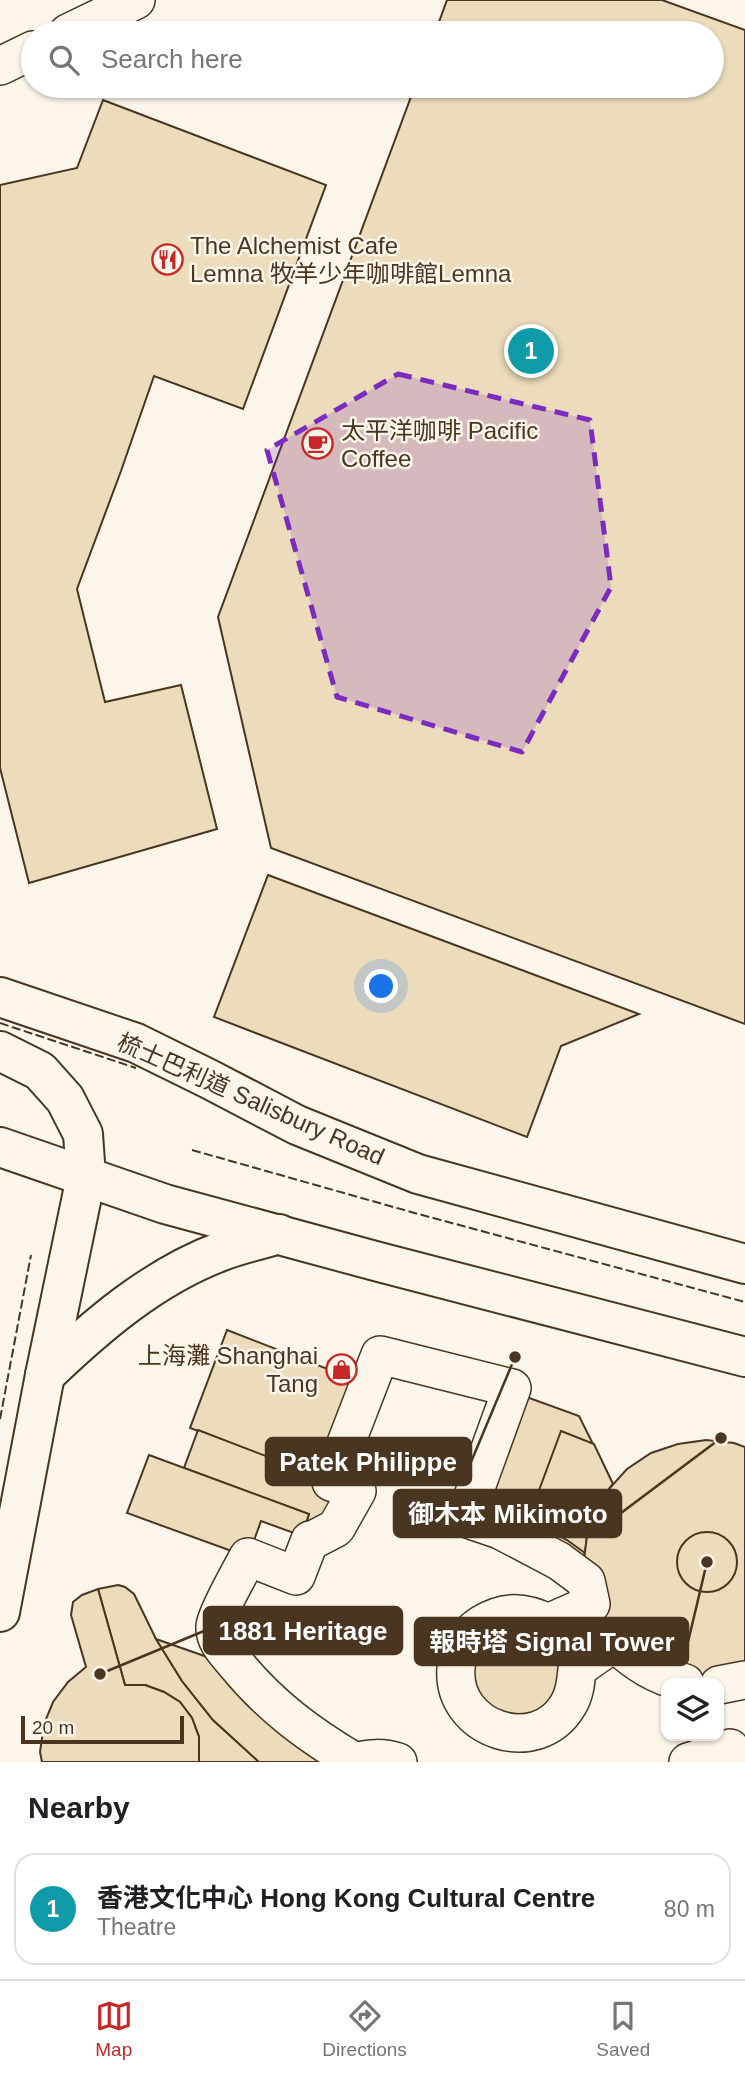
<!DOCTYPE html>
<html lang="en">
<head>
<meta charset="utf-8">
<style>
  :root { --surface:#fff; --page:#f2f2f2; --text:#202124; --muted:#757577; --line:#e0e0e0; --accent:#c62828 }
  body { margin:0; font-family:Helvetica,"Noto Sans TC",sans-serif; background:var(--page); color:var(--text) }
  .controls { position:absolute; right:21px; bottom:21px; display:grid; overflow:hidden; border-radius:14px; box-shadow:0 2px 5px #0004 }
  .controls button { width:63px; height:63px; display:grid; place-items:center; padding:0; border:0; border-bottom:2px solid var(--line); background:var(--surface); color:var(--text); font:35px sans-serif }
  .scale { position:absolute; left:21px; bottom:18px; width:163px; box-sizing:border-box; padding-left:7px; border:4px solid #4a3520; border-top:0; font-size:19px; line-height:24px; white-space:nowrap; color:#4a3520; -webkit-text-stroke:5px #fbf6e9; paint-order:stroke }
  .you { position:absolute; left:382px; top:987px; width:24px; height:24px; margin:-18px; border:5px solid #fff; border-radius:50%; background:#1a73e8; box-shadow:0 0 0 10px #1a73e833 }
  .badge { display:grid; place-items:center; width:46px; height:46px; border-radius:50%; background:var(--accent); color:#fff; font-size:23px; font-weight:700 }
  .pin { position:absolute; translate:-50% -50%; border:4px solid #fff; box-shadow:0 2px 7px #0006 }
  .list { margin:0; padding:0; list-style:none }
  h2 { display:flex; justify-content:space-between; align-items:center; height:91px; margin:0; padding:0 28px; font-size:30px }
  h2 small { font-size:23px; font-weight:400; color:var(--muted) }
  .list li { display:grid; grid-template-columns:46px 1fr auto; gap:21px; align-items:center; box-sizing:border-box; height:112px; margin:0 14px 14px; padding:0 14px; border:2px solid var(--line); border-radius:21px }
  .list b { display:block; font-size:26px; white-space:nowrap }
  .list p { margin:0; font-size:23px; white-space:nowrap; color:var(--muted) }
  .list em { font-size:23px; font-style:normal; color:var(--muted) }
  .icon { flex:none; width:38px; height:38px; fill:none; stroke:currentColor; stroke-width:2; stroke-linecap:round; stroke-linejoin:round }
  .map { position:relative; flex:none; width:745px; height:1762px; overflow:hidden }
  .search { position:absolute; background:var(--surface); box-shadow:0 2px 5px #0004; left:21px; right:21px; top:21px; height:77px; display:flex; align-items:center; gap:18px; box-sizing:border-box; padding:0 24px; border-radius:38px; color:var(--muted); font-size:26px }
  .sheet { height:217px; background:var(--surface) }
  nav { display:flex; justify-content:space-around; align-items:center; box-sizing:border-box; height:98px; border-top:2px solid var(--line); background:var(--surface); font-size:19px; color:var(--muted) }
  nav a { display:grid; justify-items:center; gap:4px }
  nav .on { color:var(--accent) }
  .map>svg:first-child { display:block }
  .building { fill:#ecdcbc; stroke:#4a3520; stroke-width:2 }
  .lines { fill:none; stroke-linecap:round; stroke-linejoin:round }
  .pedestrian-casing { stroke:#4a3520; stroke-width:40 }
  .tertiary-casing { stroke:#4a3520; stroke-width:42 }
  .secondary-casing { stroke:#4a3520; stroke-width:42 }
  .primary-casing { stroke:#4a3520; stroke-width:42 }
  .pedestrian { stroke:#fbf6e9; stroke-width:37 }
  .tertiary { stroke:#fbf6e9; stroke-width:38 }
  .secondary { stroke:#fbf6e9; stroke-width:38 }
  .primary { stroke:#fbf6e9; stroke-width:38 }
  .fence { stroke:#4a3520; stroke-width:2; stroke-dasharray:9 3.5; stroke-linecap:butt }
  .marked { fill:#7b2cbf; fill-opacity:0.2; stroke:#7b2cbf; stroke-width:5; stroke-dasharray:14 9; stroke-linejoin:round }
  .labels { text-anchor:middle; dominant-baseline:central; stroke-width:5; stroke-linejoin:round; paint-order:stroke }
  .poi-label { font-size:24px; fill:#4a3520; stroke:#fbf6e9; text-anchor:start }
  .street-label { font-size:24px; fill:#4a3520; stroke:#fbf6e9 }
  .leader { fill:none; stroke:#4a3520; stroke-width:2.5 }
  .callout-dot { fill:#4a3520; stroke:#fbf6e9; stroke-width:2.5 }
  .callout { fill:#4a3520; stroke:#4a3520; stroke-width:2.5 }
  .callout-label { font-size:26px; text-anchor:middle; font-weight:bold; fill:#fff }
</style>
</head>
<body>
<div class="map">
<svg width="745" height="1762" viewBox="0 0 745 1762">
  <rect width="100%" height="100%" fill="#fbf6e9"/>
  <g class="building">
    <polygon points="447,0 662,0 745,30 745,1024 271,848 218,617 415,86 712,86 712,33 435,33"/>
    <polygon points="103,100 326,185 243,409 154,376 121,471 77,589 105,702 181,685 217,829 29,883 0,768 0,185 77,168"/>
    <polygon points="268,875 639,1014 561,1046 527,1137 214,1017"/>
    <polygon points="227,1330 369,1385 331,1482 190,1428"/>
    <polygon points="510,1391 579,1416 613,1484 608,1490 594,1514 587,1536 584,1559 465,1518"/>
    <polygon points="198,1430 357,1491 302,1536 309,1514 184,1468"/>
    <polygon points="561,1431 594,1444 613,1484 608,1490 594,1514 587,1536 585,1553 567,1540 528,1520"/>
    <polygon points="706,1440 734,1443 745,1447 745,1680 685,1683 614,1643 568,1706 484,1724 464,1641 591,1604 584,1559 587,1536 594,1514 608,1490 627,1469 651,1453 678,1444"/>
    <polygon points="149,1455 309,1514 302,1536 261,1521 248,1557 127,1513"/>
    <circle cx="707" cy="1562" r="30"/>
    <polygon points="118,1585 125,1587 134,1594 156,1639 182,1681 213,1720 259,1762 199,1762 199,1737 192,1718 180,1702 164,1692 145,1685 125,1685 98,1589"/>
    <polygon points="98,1589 125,1685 145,1685 164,1692 180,1702 192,1718 199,1737 199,1762 42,1762 40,1752 44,1724 53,1702 68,1682 86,1667 71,1615 73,1602 82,1595"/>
    <polygon points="156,1639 210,1658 282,1713 398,1762 259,1762 213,1720 182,1681"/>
  </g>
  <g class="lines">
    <defs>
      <g id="pedestrian">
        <polyline points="68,33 136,0"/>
        <polyline points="0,66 33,50"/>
        <polyline points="719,1685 745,1680"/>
        <path d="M398,1762C382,1757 370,1758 355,1762C308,1734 270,1706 235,1663C226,1652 214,1641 215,1626C216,1615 241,1570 248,1557L296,1576L310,1540H313L336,1528L357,1491L331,1482L380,1355L512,1388L465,1518L500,1530L559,1561L586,1581L591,1604L548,1623C524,1611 505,1610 482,1624C466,1634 457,1650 456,1668C451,1730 537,1758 568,1705C575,1694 576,1681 577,1669L614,1643C638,1664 655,1675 685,1683"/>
        <polyline points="688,1762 730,1748 736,1762"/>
      </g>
      <polyline id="tertiary" points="0,997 136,1043 209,1079 297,1125 418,1174 745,1264"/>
      <polyline id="secondary" points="0,1147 165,1204 379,1262 745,1357"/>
      <g id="primary">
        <polyline points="0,1051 40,1071 65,1099 83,1134 86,1177 45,1375 0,1612"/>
        <path d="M45,1375C96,1326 154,1276 222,1251C240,1244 260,1240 279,1234"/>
      </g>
    </defs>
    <use href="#pedestrian" class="pedestrian-casing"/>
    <use href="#tertiary" class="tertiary-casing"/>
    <use href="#secondary" class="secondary-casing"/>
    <use href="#primary" class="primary-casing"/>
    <use href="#pedestrian" class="pedestrian"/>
    <use href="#tertiary" class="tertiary"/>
    <use href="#secondary" class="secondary"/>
    <use href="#primary" class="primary"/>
    <g class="fence">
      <polyline points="0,1023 136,1068"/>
      <polyline points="192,1150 411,1212 745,1302"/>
      <polyline points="0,1419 31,1255"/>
    </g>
  </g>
  <path class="marked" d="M398,374L590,420L611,587L522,752L337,697L267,450Z"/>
  <defs>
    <symbol id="restaurant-ring" viewBox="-11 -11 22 22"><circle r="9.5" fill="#fbf6e9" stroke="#c62828" stroke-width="1.5"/><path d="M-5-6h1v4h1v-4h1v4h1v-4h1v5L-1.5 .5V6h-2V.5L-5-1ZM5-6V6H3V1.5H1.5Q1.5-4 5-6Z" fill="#c62828"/></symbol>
    <symbol id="cafe-ring" viewBox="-11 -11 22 22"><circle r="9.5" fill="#fbf6e9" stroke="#c62828" stroke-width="1.5"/><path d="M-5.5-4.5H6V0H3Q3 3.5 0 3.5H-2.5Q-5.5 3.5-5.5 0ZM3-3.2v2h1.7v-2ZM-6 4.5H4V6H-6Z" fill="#c62828"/></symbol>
    <symbol id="shop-ring" viewBox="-11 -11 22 22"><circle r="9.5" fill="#fbf6e9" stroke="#c62828" stroke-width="1.5"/><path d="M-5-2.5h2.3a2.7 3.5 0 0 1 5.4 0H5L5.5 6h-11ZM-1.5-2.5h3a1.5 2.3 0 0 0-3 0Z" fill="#c62828"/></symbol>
  </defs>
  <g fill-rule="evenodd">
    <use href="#restaurant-ring" x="150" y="242" width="35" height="35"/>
    <use href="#cafe-ring" x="300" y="426" width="35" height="35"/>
    <use href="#shop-ring" x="324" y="1352" width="35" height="35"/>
  </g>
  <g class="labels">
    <g class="poi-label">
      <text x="190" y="245">The Alchemist Cafe<tspan x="190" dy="28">Lemna 牧羊少年咖啡館Lemna</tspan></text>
      <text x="341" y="430">太平洋咖啡 Pacific<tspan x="341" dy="28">Coffee</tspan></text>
      <text x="318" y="1355" text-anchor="end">上海灘 Shanghai<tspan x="318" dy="28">Tang</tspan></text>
    </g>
    <g class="street-label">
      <text transform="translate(251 1099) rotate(24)">梳士巴利道 Salisbury Road</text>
    </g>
  </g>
  <path class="leader" d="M515 1357L471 1462M721 1438L621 1513M100 1674L204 1631M707 1562L688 1642"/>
  <g class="callout-dot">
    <circle cx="515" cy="1357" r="7"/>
    <circle cx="721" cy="1438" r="7"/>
    <circle cx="100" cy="1674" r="7"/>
    <circle cx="707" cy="1562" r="7"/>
  </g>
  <g class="callout">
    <rect x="266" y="1438" width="205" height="47" rx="7"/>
    <rect x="394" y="1490" width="227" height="47" rx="7"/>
    <rect x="204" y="1607" width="198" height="47" rx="7"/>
    <rect x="415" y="1618" width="273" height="47" rx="7"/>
  </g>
  <g class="callout-label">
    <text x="368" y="1471">Patek Philippe</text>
    <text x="508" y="1523">御木本 Mikimoto</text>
    <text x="303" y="1640">1881 Heritage</text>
    <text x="552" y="1651">報時塔 Signal Tower</text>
  </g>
</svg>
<div class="controls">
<button><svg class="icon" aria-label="layers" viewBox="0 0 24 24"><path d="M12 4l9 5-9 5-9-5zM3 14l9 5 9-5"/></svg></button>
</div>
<div class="scale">20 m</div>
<div class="you"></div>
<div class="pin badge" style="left:531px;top:351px;background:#0f9aa8">1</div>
<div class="search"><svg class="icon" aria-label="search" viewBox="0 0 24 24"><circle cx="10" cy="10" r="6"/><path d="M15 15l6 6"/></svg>Search here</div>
</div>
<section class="sheet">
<h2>Nearby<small></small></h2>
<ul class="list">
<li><span class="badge" style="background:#0f9aa8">1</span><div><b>香港文化中心 Hong Kong Cultural Centre</b><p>Theatre</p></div><em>80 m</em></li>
</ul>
</section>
<nav>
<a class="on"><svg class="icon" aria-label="map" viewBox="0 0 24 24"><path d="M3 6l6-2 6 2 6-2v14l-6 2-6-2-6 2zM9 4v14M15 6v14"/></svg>Map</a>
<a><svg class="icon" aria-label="directions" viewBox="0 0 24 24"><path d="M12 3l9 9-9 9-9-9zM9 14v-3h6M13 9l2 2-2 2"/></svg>Directions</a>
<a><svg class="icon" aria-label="saved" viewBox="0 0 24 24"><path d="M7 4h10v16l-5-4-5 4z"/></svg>Saved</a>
</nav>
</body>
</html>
